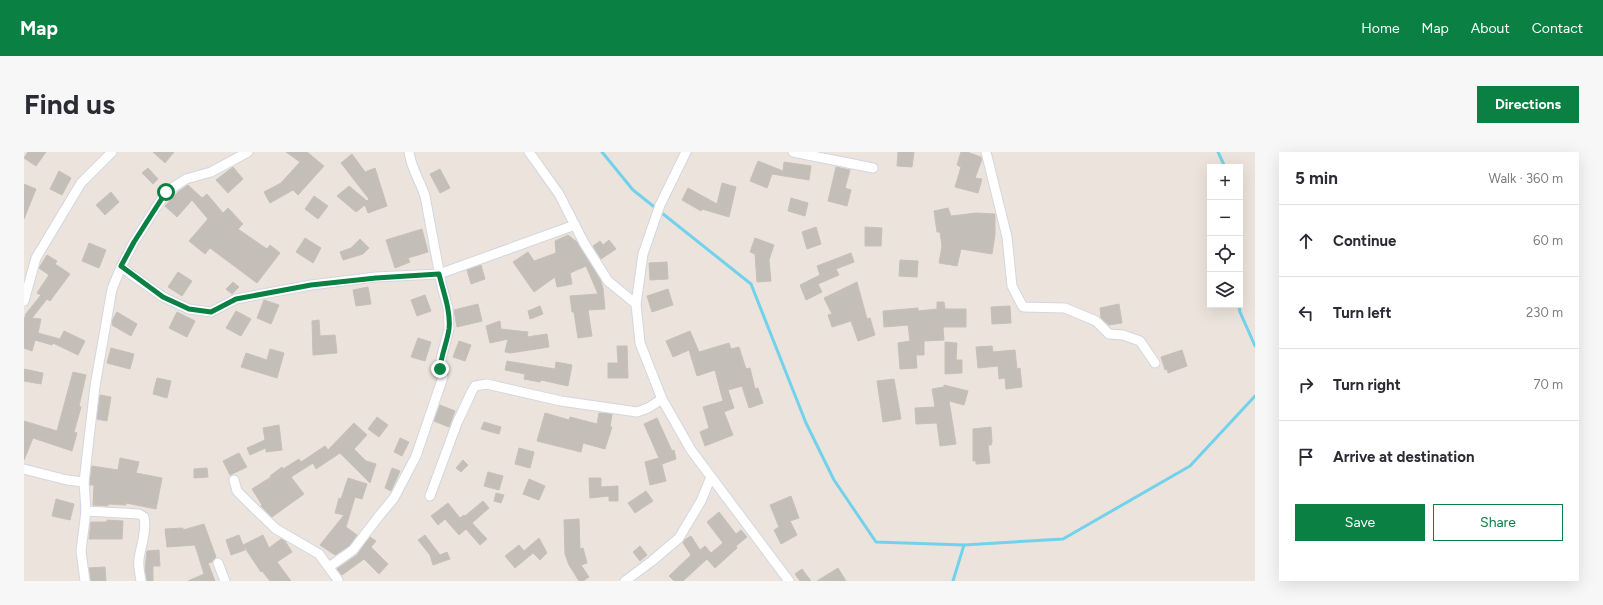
<!DOCTYPE html>
<html lang="en">
<head>
<meta charset="utf-8">
<style>
  :root { --surface:#fff; --page:#f7f7f7; --text:#2b2b33; --muted:#7c7c81; --line:#e1e1e2; --accent:#0b8043 }
  body { margin:0; font-family:Figtree,sans-serif; background:var(--page); color:var(--text) }
  .controls { position:absolute; right:12px; top:12px; display:grid; overflow:hidden; border-radius:0px; box-shadow:0 4px 16px #0002 }
  .controls button { width:36px; height:36px; display:grid; place-items:center; padding:0; border:0; border-bottom:1px solid var(--line); background:var(--surface); color:var(--text); font:20px sans-serif }
  .stop { position:absolute; width:12px; height:12px; margin:-9px; border:3px solid #0b8043; border-radius:50%; background:#fff }
  .stop.end { background:#0b8043; border-color:#fff; box-shadow:0 1px 4px #0008 }
  .list { margin:0; padding:0; list-style:none }
  h2 { display:flex; justify-content:space-between; align-items:center; height:52px; margin:0; padding:0 16px; font-size:17px }
  h2 small { font-size:13px; font-weight:400; color:var(--muted) }
  .list li { display:grid; grid-template-columns:26px 1fr auto; gap:12px; align-items:center; box-sizing:border-box; height:72px; padding:0 16px; border-top:1px solid var(--line) }
  .list b { display:block; font-size:15px; white-space:nowrap }
  .list em { font-size:13px; font-style:normal; color:var(--muted) }
  .actions { display:flex; gap:8px; padding:12px 16px }
  .actions a { flex:1; padding:9px 0; border:1px solid var(--accent); border-radius:0px; text-align:center; font-size:14px; color:var(--accent) }
  .actions .main { background:var(--accent); color:#fff }
  .icon { flex:none; width:22px; height:22px; fill:none; stroke:currentColor; stroke-width:2; stroke-linecap:round; stroke-linejoin:round }
  .map { position:relative; flex:none; width:1231px; height:429px; overflow:hidden; border-radius:0px }
  header { display:flex; align-items:center; gap:24px; box-sizing:border-box; height:56px; padding:0 20px; background:var(--accent); color:#fff }
  header strong { font-size:19px }
  nav { display:flex; gap:22px; margin-inline-start:auto; font-size:14px }
  .intro { display:flex; align-items:center; justify-content:space-between; box-sizing:border-box; height:96px; padding:0 24px }
  h1 { margin:0; font-size:28px }
  .button { padding:10px 18px; border-radius:0px; background:var(--accent); color:#fff; font-size:14px; font-weight:700 }
  main { display:flex; gap:24px; padding:0 24px }
  aside { flex:1; background:var(--surface); border-radius:0px; box-shadow:0 4px 16px #0002 }
  .map>svg:first-child { display:block }
  .lines { fill:none; stroke-linecap:round; stroke-linejoin:round }
  .stream { stroke:#72d2eb; stroke-width:3 }
  .building { fill:#c4beb9; stroke:#c7c0b6 }
  .street-casing { stroke:#d2d6e2; stroke-width:11 }
  .street { stroke:#fff; stroke-width:9 }
  .route { stroke:#0b8043; stroke-width:5 }
</style>
</head>
<body>
<header>
<strong>Map</strong>
<nav><a>Home</a><a>Map</a><a>About</a><a>Contact</a></nav>
</header>
<div class="intro"><h1>Find us</h1><a class="button">Directions</a></div>
<main>
<div class="map">
<svg width="1231" height="429" viewBox="0 0 1231 429">
  <rect width="100%" height="100%" fill="#ece4dc"/>
  <g class="lines">
    <g class="stream">
      <polyline points="578,0 609,38 727,132 782,271 810,328 852,390 940,393 1039,387 1166,314 1231,244"/>
      <polyline points="1194,0 1201,15"/>
      <polyline points="1215,153 1216,160 1231,194"/>
      <polyline points="929,429 940,393"/>
    </g>
  </g>
  <g class="building">
    <polygon points="4,0 22,0 12,14 0,6"/>
    <polygon points="129,0 150,0 141,11"/>
    <polygon points="262,0 283,0 300,14 274,43 269,38 246,51 240,40 257,31 276,10"/>
    <polygon points="874,0 890,0 888,15 873,14"/>
    <polygon points="937,0 943,0 957,5 958,7 951,26 958,27 954,41 931,35 937,15 933,13"/>
    <polygon points="328,2 341,20 351,16 363,54 344,61 341,53 332,60 313,44 325,34 343,49 345,47 317,11"/>
    <polygon points="734,9 759,19 760,10 787,14 785,28 748,22 743,36 726,29"/>
    <polygon points="209,15 219,27 204,41 192,28"/>
    <polygon points="812,15 826,18 821,36 827,38 823,54 804,49"/>
    <polygon points="124,16 134,27 129,32 118,21"/>
    <polygon points="416,17 426,36 416,41 406,22"/>
    <polygon points="35,19 47,26 38,43 26,37"/>
    <polygon points="698,31 712,35 705,65 678,57 677,59 658,48 664,36 693,52"/>
    <polygon points="0,32 12,37 0,67"/>
    <polygon points="164,33 178,46 183,42 199,61 204,56 219,72 214,77 243,97 246,93 256,101 233,131 186,96 181,102 165,89 184,67 168,48 153,65 141,54 154,40"/>
    <polygon points="87,40 95,50 81,63 72,53"/>
    <polygon points="290,44 304,54 294,67 281,57"/>
    <polygon points="767,46 784,51 781,64 764,59"/>
    <polygon points="924,56 927,64 952,61 971,62 971,83 968,102 937,97 933,114 915,111 918,94 916,80 913,80 910,59"/>
    <polygon points="792,75 797,92 783,97 778,80"/>
    <polygon points="841,75 858,76 857,94 841,94"/>
    <polygon points="398,77 404,100 384,106 386,110 371,116 362,88"/>
    <polygon points="544,83 553,90 576,127 579,136 581,157 564,158 568,184 554,186 550,160 548,160 546,144 574,142 562,114 546,121 548,132 533,135 531,125 510,140 489,110 504,100 510,109 532,101 531,89"/>
    <polygon points="281,86 297,96 289,111 272,100"/>
    <polygon points="731,86 750,93 745,108 747,129 733,130 731,102 726,100"/>
    <polygon points="336,87 345,96 339,102 319,108 316,100 327,96"/>
    <polygon points="585,88 592,97 577,107 569,94 576,89 579,93"/>
    <polygon points="65,91 82,98 75,116 58,109"/>
    <polygon points="827,101 830,110 812,117 815,123 794,132 798,140 782,148 776,133 796,123 793,114"/>
    <polygon points="23,103 33,109 31,112 46,122 26,149 23,147 8,166 17,167 14,181 36,187 40,179 61,189 54,203 29,191 28,193 11,188 8,199 0,196 0,170 1,164 4,165 1,163 17,143 13,141 25,123 15,116"/>
    <polygon points="876,108 894,109 893,125 875,124"/>
    <polygon points="643,110 644,127 626,128 625,111"/>
    <polygon points="457,113 461,127 447,132 443,118"/>
    <polygon points="154,120 168,129 158,144 144,135"/>
    <polygon points="209,130 215,135 208,142 202,137"/>
    <polygon points="833,130 843,167 846,166 851,183 834,189 827,169 808,175 804,163 808,162 800,146"/>
    <polygon points="344,135 347,152 332,154 329,138"/>
    <polygon points="644,137 649,153 628,160 623,144"/>
    <polygon points="401,143 407,159 393,164 387,148"/>
    <polygon points="240,148 255,153 247,172 233,166"/>
    <polygon points="913,150 920,150 921,157 942,157 942,175 919,175 920,188 900,189 900,203 892,203 893,216 876,217 874,191 886,189 884,173 860,175 859,159 894,156 894,159 913,157"/>
    <polygon points="454,152 458,169 433,175 430,158"/>
    <polygon points="1095,152 1098,171 1085,173 1077,166 1076,156"/>
    <polygon points="516,154 519,162 506,167 504,159"/>
    <polygon points="986,154 987,171 968,172 967,155"/>
    <polygon points="212,159 227,167 217,184 202,176"/>
    <polygon points="93,160 113,172 107,184 88,173 89,167"/>
    <polygon points="153,160 171,169 163,185 145,176"/>
    <polygon points="295,168 296,184 311,183 313,201 289,203 288,169"/>
    <polygon points="476,169 477,177 504,180 503,185 523,182 525,195 486,201 481,200 484,187 466,191 462,174"/>
    <polygon points="666,179 675,200 705,191 707,197 715,195 722,217 726,216 731,237 734,236 739,251 725,256 718,234 704,238 710,256 700,260 709,283 681,294 676,280 685,276 679,255 699,249 691,218 673,224 665,198 649,205 642,189"/>
    <polygon points="394,186 407,190 401,209 387,205"/>
    <polygon points="435,189 447,193 441,209 429,205"/>
    <polygon points="921,190 933,191 932,208 938,208 938,221 921,222"/>
    <polygon points="593,194 603,194 604,226 584,226 584,211 594,211"/>
    <polygon points="968,194 969,200 991,198 993,217 996,216 998,235 982,237 981,226 975,227 974,214 954,216 952,195"/>
    <polygon points="87,196 110,202 106,217 83,211"/>
    <polygon points="246,197 260,201 253,226 217,215 222,201 243,208"/>
    <polygon points="1158,198 1163,214 1144,221 1143,217 1141,218 1137,205"/>
    <polygon points="483,209 531,217 532,210 548,213 544,234 517,228 516,230 500,227 501,222 481,218"/>
    <polygon points="0,217 19,221 17,232 0,229"/>
    <polygon points="49,220 62,223 55,254 57,255 50,280 53,281 48,299 9,286 0,308 0,269 33,279"/>
    <polygon points="133,226 147,229 143,246 129,242"/>
    <polygon points="870,227 877,267 859,270 853,229"/>
    <polygon points="920,233 944,239 940,253 925,249 932,292 916,294 913,271 892,272 891,256 911,255 908,237 920,235"/>
    <polygon points="76,243 87,245 83,269 73,267"/>
    <polygon points="416,253 431,259 425,275 410,269"/>
    <polygon points="521,261 545,268 546,265 573,272 575,261 588,262 586,275 588,275 581,297 559,291 557,300 513,289"/>
    <polygon points="353,265 364,273 355,285 344,277"/>
    <polygon points="633,266 648,299 650,298 652,307 638,312 637,309 642,329 626,333 621,310 635,306 620,272"/>
    <polygon points="460,270 477,275 475,282 457,277"/>
    <polygon points="330,271 343,283 330,297 342,309 352,312 346,331 316,301 292,317 289,311 267,325 280,342 248,365 237,354 238,353 228,337 247,325 246,324 258,315 259,317 275,307 277,310 301,294 304,298"/>
    <polygon points="255,273 258,298 242,300 242,296 226,303 223,296 241,288 239,276"/>
    <polygon points="967,275 968,290 967,293 964,293 966,311 952,312 952,309 949,309 949,277"/>
    <polygon points="376,286 385,290 378,304 370,300"/>
    <polygon points="495,296 510,300 506,316 491,312"/>
    <polygon points="215,301 223,315 206,323 199,309"/>
    <polygon points="96,306 115,310 112,321 138,326 132,357 102,351 102,353 84,352 84,354 69,353 70,333 66,333 66,330 68,314 94,318"/>
    <polygon points="439,308 444,313 437,320 432,316"/>
    <polygon points="183,316 184,325 170,326 170,317"/>
    <polygon points="368,316 376,319 367,339 361,336"/>
    <polygon points="464,320 479,324 475,338 460,334"/>
    <polygon points="324,326 343,332 338,347 331,345 322,375 333,383 325,394 311,403 296,393 320,363 311,361 315,346 317,347"/>
    <polygon points="565,326 577,326 577,335 594,334 594,349 585,349 585,344 566,346"/>
    <polygon points="505,327 521,334 515,348 499,342"/>
    <polygon points="622,339 629,349 611,361 604,351"/>
    <polygon points="472,341 480,343 477,351 470,349"/>
    <polygon points="767,344 775,366 766,369 773,383 757,392 750,378 755,375 746,353"/>
    <polygon points="32,347 50,352 46,368 28,364"/>
    <polygon points="459,349 465,356 448,371 463,387 456,393 442,377 435,383 421,367 414,373 407,364 424,351 436,366 440,363 441,364"/>
    <polygon points="695,360 712,382 717,378 723,385 712,394 713,396 691,416 683,407 659,429 650,429 645,424 667,403 659,391 660,388 667,384 676,398 681,394 687,401 699,391 683,370"/>
    <polygon points="555,367 556,397 559,396 563,411 557,413 565,425 559,429 555,429 545,413 541,402 540,368"/>
    <polygon points="83,368 99,369 98,387 65,387 67,370 83,370"/>
    <polygon points="180,372 192,405 188,410 184,411 191,429 164,429 180,422 171,393 143,395 141,377 159,376 159,378"/>
    <polygon points="215,383 221,398 207,403 202,388"/>
    <polygon points="239,383 245,396 257,387 261,389 268,400 253,410 267,429 246,429 238,419 237,420 219,393"/>
    <polygon points="401,383 416,403 423,400 426,407 409,413 406,403 394,388"/>
    <polygon points="346,385 352,389 347,395 364,412 355,422 340,407 318,423 313,417 333,403"/>
    <polygon points="515,386 523,401 516,408 509,401 491,416 481,404 495,393 500,399"/>
    <polygon points="616,394 623,403 616,409 609,400"/>
    <polygon points="135,398 136,414 129,414 129,429 123,429 121,417 123,399"/>
    <polygon points="81,415 82,429 67,429 65,416"/>
    <polygon points="814,416 822,429 793,429"/>
    <polygon points="778,417 787,429 776,429 771,422"/>
  </g>
  <g class="lines">
    <defs>
      <g id="street">
        <polyline points="505,0 535,42 560,91 584,129 612,152"/>
        <polyline points="662,0 636,53 619,102 612,152 616,191 638,247 667,298 765,429"/>
        <polyline points="769,0 849,16"/>
        <polyline points="962,0 983,85 988,134 999,155 1041,156 1072,169 1085,182 1099,183 1116,189 1131,211"/>
        <polyline points="97,115 139,145 165,157 187,160 212,147 287,133 352,125 415,122 551,73"/>
        <polyline points="0,149 12,106 57,31 88,0"/>
        <polyline points="0,317 43,328 60,330"/>
        <polyline points="210,328 213,339 230,356 252,377 295,402 314,428"/>
        <polyline points="406,344 433,271 448,239 451,234 463,232 537,249 613,260 624,256 638,247"/>
        <path d="M62,359L115,362L120,365C123,379 117,393 115,407C114,414 116,422 117,429"/>
        <polyline points="194,411 201,429"/>
        <path d="M305,415L329,398L355,364L370,346L392,304L419,225L417,217V207L425,177L424,156L418,135L401,44C396,29 387,16 385,0"/>
        <polyline points="61,429 57,399 62,359 60,330 71,234 88,137 97,115 110,90 142,40 162,27 187,20 224,0"/>
        <polyline points="601,429 628,409 655,386 677,349 687,325"/>
      </g>
    </defs>
    <use href="#street" class="street-casing"/>
    <use href="#street" class="street"/>
  </g>
  <g class="lines">
    <path class="route" d="M142,40L110,90L97,114L139,145L165,157L187,160L212,147L287,133L352,126L415,122C419,139 427,159 425,177C423,191 417,203 416,217"/>
  </g>
</svg>
<div class="controls">
<button>+</button>
<button>−</button>
<button><svg class="icon" aria-label="locate" viewBox="0 0 24 24"><circle cx="12" cy="12" r="6"/><path d="M12 2v4M12 18v4M2 12h4M18 12h4"/></svg></button>
<button><svg class="icon" aria-label="layers" viewBox="0 0 24 24"><path d="M12 4l9 5-9 5-9-5zM3 14l9 5 9-5"/></svg></button>
</div>
<div class="stop" style="left:142px;top:40px"></div>
<div class="stop end" style="left:416px;top:217px"></div>
</div>
<aside>
<h2>5 min<small>Walk · 360 m</small></h2>
<ul class="list">
<li><svg class="icon" aria-label="ahead" viewBox="0 0 24 24"><path d="M12 20V5M6 11l6-6 6 6"/></svg><div><b>Continue</b></div><em>60 m</em></li>
<li><svg class="icon" aria-label="left" viewBox="0 0 24 24"><path d="M17 20v-9H6M10 6l-5 5 5 5"/></svg><div><b>Turn left</b></div><em>230 m</em></li>
<li><svg class="icon" aria-label="right" viewBox="0 0 24 24"><path d="M7 20v-9h11M14 6l5 5-5 5"/></svg><div><b>Turn right</b></div><em>70 m</em></li>
<li><svg class="icon" aria-label="arrive" viewBox="0 0 24 24"><path d="M6 21V4h12l-3 4 3 4H6"/></svg><div><b>Arrive at destination</b></div></li>
</ul>
<div class="actions"><a class="main">Save</a><a>Share</a></div>
</aside>
</main>
</body>
</html>
